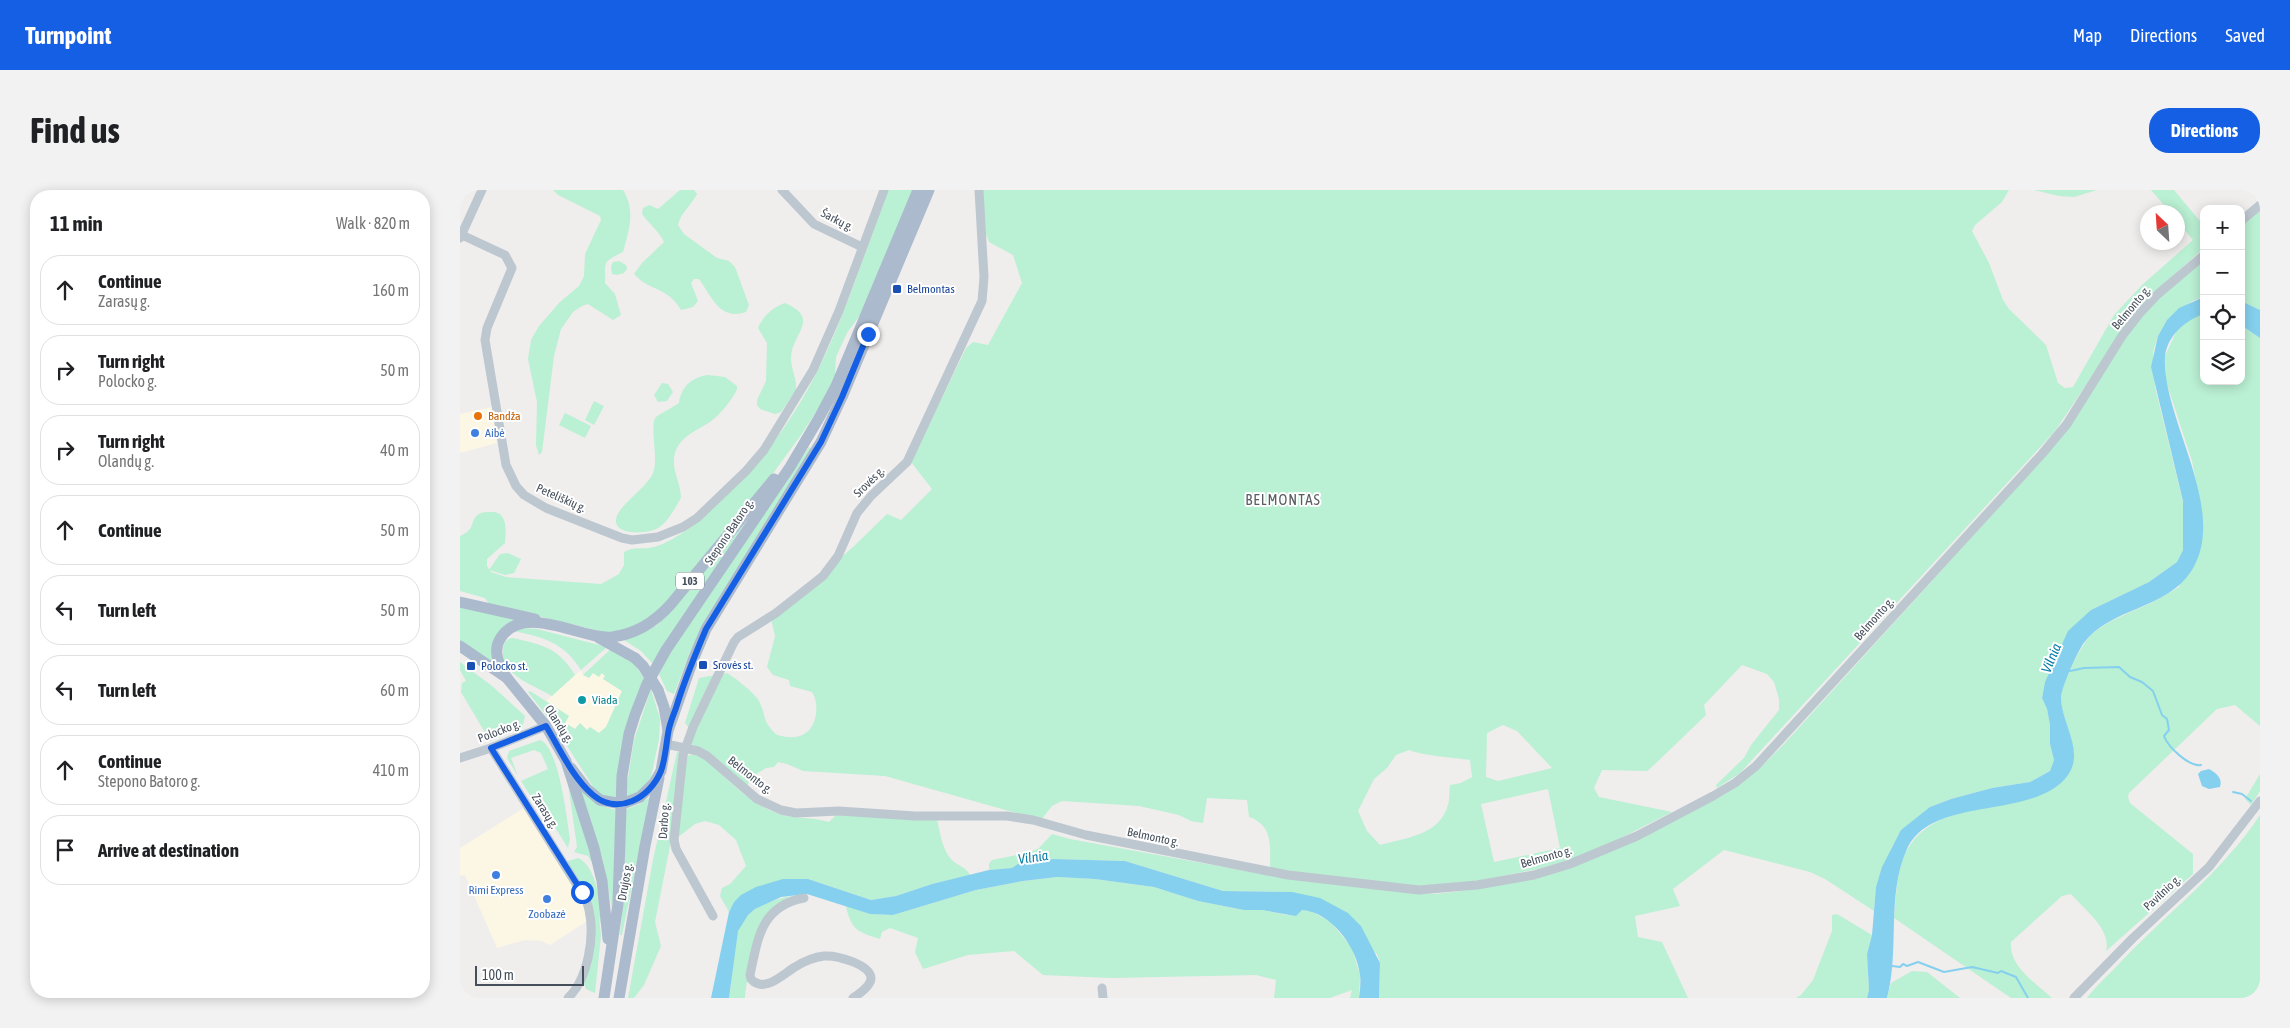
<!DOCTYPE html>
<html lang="en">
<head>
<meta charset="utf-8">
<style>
  :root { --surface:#fff; --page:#f2f2f2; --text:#202124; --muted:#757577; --line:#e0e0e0; --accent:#145fe4 }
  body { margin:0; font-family:"Asap Condensed",sans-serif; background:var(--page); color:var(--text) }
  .controls { position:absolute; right:15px; top:15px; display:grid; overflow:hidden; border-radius:10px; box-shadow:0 2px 12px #0003 }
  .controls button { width:45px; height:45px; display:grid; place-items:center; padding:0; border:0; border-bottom:1px solid var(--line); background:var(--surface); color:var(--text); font:25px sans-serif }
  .compass { position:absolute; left:1680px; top:15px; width:45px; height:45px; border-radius:50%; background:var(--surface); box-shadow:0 2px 12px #0003; rotate:335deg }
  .scale { position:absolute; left:15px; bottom:12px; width:109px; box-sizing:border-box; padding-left:5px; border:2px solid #454f5b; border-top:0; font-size:14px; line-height:18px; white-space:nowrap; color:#454f5b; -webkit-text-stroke:4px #fff; paint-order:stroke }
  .stop { position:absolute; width:15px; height:15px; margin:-11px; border:4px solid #145fe4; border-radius:50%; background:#fff }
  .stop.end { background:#145fe4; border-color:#fff; box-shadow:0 1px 5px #0008 }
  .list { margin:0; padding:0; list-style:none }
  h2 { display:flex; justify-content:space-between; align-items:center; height:65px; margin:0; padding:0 20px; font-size:21px }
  h2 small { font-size:16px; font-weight:400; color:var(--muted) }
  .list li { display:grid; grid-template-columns:32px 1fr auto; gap:15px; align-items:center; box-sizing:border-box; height:70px; margin:0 10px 10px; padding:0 10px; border:1px solid var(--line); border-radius:20px }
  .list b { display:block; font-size:19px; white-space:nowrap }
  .list p { margin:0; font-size:16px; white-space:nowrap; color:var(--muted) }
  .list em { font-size:16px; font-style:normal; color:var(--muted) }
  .icon { flex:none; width:28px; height:28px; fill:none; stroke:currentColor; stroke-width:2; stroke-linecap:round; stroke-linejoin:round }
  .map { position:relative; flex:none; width:1800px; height:808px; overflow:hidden; border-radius:20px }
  header { display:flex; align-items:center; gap:30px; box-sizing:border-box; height:70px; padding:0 25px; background:var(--accent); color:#fff }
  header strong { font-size:24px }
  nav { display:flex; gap:28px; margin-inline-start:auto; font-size:18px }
  .intro { display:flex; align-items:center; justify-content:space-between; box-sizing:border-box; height:120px; padding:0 30px }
  h1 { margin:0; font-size:35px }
  .button { padding:12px 22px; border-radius:20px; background:var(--accent); color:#fff; font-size:18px; font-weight:700 }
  main { display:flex; gap:30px; padding:0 30px }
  aside { flex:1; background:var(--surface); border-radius:20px; box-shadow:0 2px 12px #0003 }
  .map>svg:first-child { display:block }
  .commercial { fill:#fcf7e5 }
  .green { fill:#baf0d3; fill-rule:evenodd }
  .water { fill:#85d0ee }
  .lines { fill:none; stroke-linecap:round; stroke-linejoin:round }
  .stream { stroke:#85d0ee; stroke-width:2 }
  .minor { stroke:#bdc7d0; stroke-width:9 }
  .major { stroke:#acbacd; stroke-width:11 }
  .major-bridge { stroke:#acbacd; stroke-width:11 }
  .route { stroke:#145fe4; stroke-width:6 }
  .transit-dot { fill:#1a4fb4; stroke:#fff; stroke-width:2 }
  .food-dot { fill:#e8710a; stroke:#fff; stroke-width:2 }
  .shop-dot { fill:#3f7fe0; stroke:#fff; stroke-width:2 }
  .culture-dot { fill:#0f9aa8; stroke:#fff; stroke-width:2 }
  .labels { text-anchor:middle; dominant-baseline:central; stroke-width:4; stroke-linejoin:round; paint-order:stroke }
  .shield { fill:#fff; stroke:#7d848c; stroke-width:1 }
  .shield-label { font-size:11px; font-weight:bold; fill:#454f5b }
  .street-label { font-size:12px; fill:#454f5b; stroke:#fff }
  .transit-label { font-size:12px; fill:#164399; stroke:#fff; text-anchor:start }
  .food-label { font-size:12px; fill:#c56008; stroke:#fff; text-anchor:start }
  .shop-label { font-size:12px; fill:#366cbe; stroke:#fff }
  .culture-label { font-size:12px; fill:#0d838f; stroke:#fff; text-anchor:start }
  .water-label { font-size:14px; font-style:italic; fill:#087dab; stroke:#fff }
  .quarter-label { font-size:15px; letter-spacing:1px; fill:#5a5d63; stroke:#fff }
</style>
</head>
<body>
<header>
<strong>Turnpoint</strong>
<nav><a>Map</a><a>Directions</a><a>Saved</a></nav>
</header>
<div class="intro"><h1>Find us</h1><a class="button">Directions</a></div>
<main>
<aside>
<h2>11 min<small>Walk · 820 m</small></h2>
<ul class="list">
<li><svg class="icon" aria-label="ahead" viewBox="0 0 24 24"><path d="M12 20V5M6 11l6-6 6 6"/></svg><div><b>Continue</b><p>Zarasų g.</p></div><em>160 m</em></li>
<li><svg class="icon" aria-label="right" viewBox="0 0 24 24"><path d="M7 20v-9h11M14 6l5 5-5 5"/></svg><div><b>Turn right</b><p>Polocko g.</p></div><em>50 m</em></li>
<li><svg class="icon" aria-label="right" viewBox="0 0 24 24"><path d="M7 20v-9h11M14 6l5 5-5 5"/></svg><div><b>Turn right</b><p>Olandų g.</p></div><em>40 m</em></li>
<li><svg class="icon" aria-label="ahead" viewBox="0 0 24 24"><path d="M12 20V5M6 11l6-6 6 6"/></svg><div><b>Continue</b></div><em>50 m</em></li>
<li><svg class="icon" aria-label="left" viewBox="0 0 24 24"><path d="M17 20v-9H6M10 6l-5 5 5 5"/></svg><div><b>Turn left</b></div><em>50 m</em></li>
<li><svg class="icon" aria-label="left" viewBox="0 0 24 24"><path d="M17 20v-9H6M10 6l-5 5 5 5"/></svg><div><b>Turn left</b></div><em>60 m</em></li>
<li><svg class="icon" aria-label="ahead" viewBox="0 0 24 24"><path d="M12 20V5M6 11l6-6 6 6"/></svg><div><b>Continue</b><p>Stepono Batoro g.</p></div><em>410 m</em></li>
<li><svg class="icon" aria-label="arrive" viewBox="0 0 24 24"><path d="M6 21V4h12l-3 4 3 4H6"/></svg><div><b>Arrive at destination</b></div></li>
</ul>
</aside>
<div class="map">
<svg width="1800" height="808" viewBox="0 0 1800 808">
  <rect width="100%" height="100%" fill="#f0eded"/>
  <g class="commercial">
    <polygon points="32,217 37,253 0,263 0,224"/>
    <polygon points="121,480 123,485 129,488 133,483 141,483 145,486 143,489 162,501 146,537 139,543 130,537 128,540 120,533 116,539 105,533 109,526 86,511"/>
    <polygon points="64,618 127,717 129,730 90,755 82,751 65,750 37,758 5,685 0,686 0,658"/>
  </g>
  <g class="green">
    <path d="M93,0H163C176,21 169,40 163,62C141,73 146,71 145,93L155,104L161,125L153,130L128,114L122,116L113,122L101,139L94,166L82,262L79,265L76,255L77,212L68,169L71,150L79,136L100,112L119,96L124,86L125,64L141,30L140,26L98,5Z"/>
    <path d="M220,0H234L237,4C231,16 221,22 218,35L224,44L257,68L269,71L275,77L289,115L286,122C260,131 252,107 239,89H234L231,93L238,111L233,117L221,120C207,96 190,102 174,84L182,73L204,52C199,41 189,34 182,24L183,18L189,15L198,19Z"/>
    <path d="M428,0H453L403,121L387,143L376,167L375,186L362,213L341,245L314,282L204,415C187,432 170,443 144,442L29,414L25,408L0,401V346C17,339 9,330 19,324C22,322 27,322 31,322C48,321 46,341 45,353L27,369V376L31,382L46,387L141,394L159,384L164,375V362C174,356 183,360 194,357C206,354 219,345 230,338C247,326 262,308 276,293C292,277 308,261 321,242C373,170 397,82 428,0Z"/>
    <path d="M519,0H1549L1542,12L1515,35L1512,41L1529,73L1543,110L1549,119L1586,155L1598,193L1605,198L1613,197L1654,125L1682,95L1733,50L1718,32V22H1710L1691,0H1714L1744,36V58L1691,105L1669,131L1595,241L1280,583L1257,598L1256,595L1284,568L1291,555L1319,520V509L1314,492L1307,484L1282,475L1244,515L1246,525L1194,575L1187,581L1142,580L1134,598L1139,607L1212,622L1147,655L1112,669L1078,679L1007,693L979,696H949L810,679C810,657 814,636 789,627L787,610L747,608L743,633L731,631L719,625L679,616L602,611L592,616L581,630L425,586L343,581L327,574L318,572L314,577L306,578L290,588L287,598L247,563L231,554L234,544L225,533L239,488L267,483C274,487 296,504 299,511C307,527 301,530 317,545C325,547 336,549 344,544C357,537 360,514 352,502L330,496L329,490L313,485L307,477L315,446L311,429L393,357L427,324L441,330L472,299L451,272L506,158L513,152L528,155L562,93L553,65L529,52L520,27ZM1043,535L1057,541L1092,578L1038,591L1026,587L1027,543ZM949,560C960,565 995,568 1010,570L1012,587L1001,593L990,595C989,601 990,609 988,615C980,645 945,648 920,655L907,641L898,621L914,589L927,578L936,565ZM1088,599L1100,658L1034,672L1021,614Z"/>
    <polygon points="1574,0 1637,0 1614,7 1599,6"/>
    <polygon points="1800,20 1800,120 1781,111 1781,36"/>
    <polygon points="1744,68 1744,107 1732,111 1707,130 1698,146 1693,162 1695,197 1723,312 1723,360 1717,372 1689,392 1631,420 1592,479 1585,492 1582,508 1587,519 1590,535 1590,554 1594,570 1590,581 1570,592 1532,598 1491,609 1470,617 1433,655 1416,697 1414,721 1365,689 1350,682 1264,660 1213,699 1220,716 1175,726 1178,747 1202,752 1228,808 919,808 920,773 917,764 832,702 763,701 665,671 593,669 558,674 553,678 529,680 529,674 532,670 571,662 579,658 592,644 610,649 825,688 946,702 975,704 1002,701 1034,696 1162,656 1267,603 1299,579 1325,553 1577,275 1672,138 1689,118"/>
    <polygon points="159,71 166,75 167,79 164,83 157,85 152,84 151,76 153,72"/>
    <path d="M325,113C362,129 331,144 331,168C331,179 337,189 336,200L321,222L315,224L300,219L297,215V210L306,191L307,153L298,138C303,126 313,117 325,113Z"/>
    <path d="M1744,124V191H1781V135L1800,148V536L1775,515L1757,519L1669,603L1668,607L1670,613L1733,664V684L1646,761C1652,740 1625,720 1611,704L1602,706L1551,752C1549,777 1575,792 1592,808H1551L1434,728C1436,711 1436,692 1441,676C1455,624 1507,622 1552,612C1569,609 1590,604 1603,590C1627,567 1602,535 1601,508C1601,494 1622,453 1632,444C1648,430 1670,423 1689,414C1699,409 1709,403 1719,397L1742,322L1732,271L1706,191L1705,166L1717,140L1732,128Z"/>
    <path d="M248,185L265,187L277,196V199C273,209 259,226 250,232C235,242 215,248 214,270C213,283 221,294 221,308C215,318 208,332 198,338C188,344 155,346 156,330C156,317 187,298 193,283C199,269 189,234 196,227C200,224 213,217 219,213C221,197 232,187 248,185Z"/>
    <polygon points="202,193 208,194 213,202 207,211 198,212 194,205"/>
    <polygon points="134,211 144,216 134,235 125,230"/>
    <polygon points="105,223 131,236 125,248 99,235"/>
    <polygon points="349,257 352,259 230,462 214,504 207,501 199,484 212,458"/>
    <polygon points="294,320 193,474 181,461 164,450 196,436 205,427"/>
    <polygon points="48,363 61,369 54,383 45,385 29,380 40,364"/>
    <path d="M0,416L56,430C34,441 37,453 33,475L0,451Z"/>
    <path d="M64,438L77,439L147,457L121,480C103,452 85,448 54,441Z"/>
    <path d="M53,448C82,455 98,457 115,485L92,506C74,495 39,485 43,459C44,452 46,449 53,448Z"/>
    <polygon points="151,459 174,474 184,488 156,609 142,605 134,598 95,537 68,502 70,501 109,526 105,533 115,539 120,533 127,540 130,537 139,543 146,537 162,501 143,489 145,486 142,483 139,487 133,483 129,488 123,485"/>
    <polygon points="0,472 32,496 65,526 62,538 30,551 1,502 2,493 6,491 0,480"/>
    <polygon points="191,499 200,529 199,549 191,587 180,601 165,608 174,550"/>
    <path d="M80,550C99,556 107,630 110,649L108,658L77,609L70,605L61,591L88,579L81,563L74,560L51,568L58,586L47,568L49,561Z"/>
    <polygon points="217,562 219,562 211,651 195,732 201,756 184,795 174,808 168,808 193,670"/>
    <path d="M233,564L242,567C266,587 289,614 319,624C335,629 353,627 369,632L376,625L477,629C480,642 482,660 492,670C498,676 506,677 510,685L472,694L436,706L411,710L348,689L274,712L269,722L260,706L262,698L270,694L286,676L276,650L259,635L245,631L235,634L217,648L227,566Z"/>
    <polygon points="1800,584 1800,601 1791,615 1785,609"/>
    <polygon points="108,593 135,678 128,666 114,662 117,657"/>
    <polygon points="118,595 139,615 156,620 153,724 143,670"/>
    <polygon points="190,607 162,745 160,745 165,694 164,620 180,614"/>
    <path d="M1800,625V808H1627C1635,797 1646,787 1656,777C1703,726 1762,683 1800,625Z"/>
    <path d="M118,668C137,676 141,716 141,734L139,726L141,746L135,803L126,799L124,794L132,727L108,675V671Z"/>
    <path d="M597,687L635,689L694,697L738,711L784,720H802L827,725L842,720L850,721L870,731L892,758L900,785L899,808H890L892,800L870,808H814L816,790L796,785L651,788L583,785L554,761L508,765L463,779L455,762L458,748L430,738L422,742L420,749C398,742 391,740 386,716L410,724L433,725L516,700L563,691Z"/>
    <path d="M347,704C336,707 321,710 312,719C299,731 286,790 285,808H269C273,788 271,766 276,746C284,714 320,707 347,704Z"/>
    <polygon points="1377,724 1412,745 1407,764 1409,800 1407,808 1336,808 1341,805 1353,790 1372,741 1372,725"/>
    <polygon points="1452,781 1467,782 1500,808 1427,808 1431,793"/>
  </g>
  <g class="water">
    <path d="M1744,107V124C1725,130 1706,147 1705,168C1702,229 1769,320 1732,380C1707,420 1650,417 1623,454C1617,463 1602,496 1601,507C1601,533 1625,561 1608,585C1575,631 1472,604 1447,659C1426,705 1440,760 1427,808H1407L1409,800L1407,764L1412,745L1416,697L1422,677L1441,640L1470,617L1491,609L1532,598L1570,592L1590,581L1594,570L1590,554V535L1587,519L1582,508L1585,492L1608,441L1631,420L1689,392L1717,372L1723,360V311L1691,177L1698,146L1707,130L1719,118Z"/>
    <polygon points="1781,111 1800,120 1800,148 1781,135"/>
    <path d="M1749,579C1756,583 1763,588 1760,597L1749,599L1742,596L1738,584L1741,581Z"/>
    <path d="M593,669L665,671L763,701L832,702L860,708L888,723L901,736L920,773L919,808H899C900,800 901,792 900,785C897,757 871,722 842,720L836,726L802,720H784L738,711L694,697L635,689L597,687L563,691L516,700L433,725L410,724L347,704L321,707L295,719L288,725L278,741L269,808H251L269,722L274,712L281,705L296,697L323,689H348L411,710L436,706L472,694L529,680L552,678L558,674Z"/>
  </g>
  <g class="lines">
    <g class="stream">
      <path d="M1610,481L1624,478L1659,477L1670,487L1682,492L1693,501L1702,525L1707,529L1709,540L1704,546C1708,557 1729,577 1741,575"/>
      <polyline points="1773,602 1782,604 1791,611"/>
      <polyline points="1432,776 1440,777 1443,774 1447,776 1458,772 1484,782 1512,777 1538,783 1541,781 1556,787 1568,808"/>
    </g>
    <g class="minor">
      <polyline points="322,0 354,34 402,57"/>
      <polyline points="1781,31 1800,15"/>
      <polyline points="2,45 45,65 52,78 27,138 25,150 46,275 56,296 64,305 86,318 162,348 172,350 198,347 223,337 237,328 286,281 304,260 353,180 379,121 424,0"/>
      <polyline points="0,48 22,0"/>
      <polyline points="206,554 238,561 247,566 297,609 321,620 336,623 379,621 455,626 547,626 573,630 626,645 828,685 959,700 1017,695 1074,685 1110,674 1177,646 1253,606 1275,593 1296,576 1582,264 1607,234 1662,146 1680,123 1698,104 1744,65"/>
      <path d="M31,558L122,703C125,708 128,714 129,720C135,747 128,789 108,808"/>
      <polyline points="0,568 31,558 86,536"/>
      <path d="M344,708C301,716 298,748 290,785L291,789C304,804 323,784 335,777C343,772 355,767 364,766C376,765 410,774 411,788C411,796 399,804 393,808"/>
      <polyline points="253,726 216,659 214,650 223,565 233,537 274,452 278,447 316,423 363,386 378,366 397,323 411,306 447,272 522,111 524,87 519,0"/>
      <polyline points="642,798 643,808"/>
      <polyline points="1614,808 1673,748 1749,677 1800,611"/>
    </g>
    <g class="major">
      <polyline points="0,412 75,429"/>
      <polyline points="139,448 175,468"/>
      <polyline points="0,456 47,488 86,536 106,571 134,658 142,691 148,749"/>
      <path d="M47,488C40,477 32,462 40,449C63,411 121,450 152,447C177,444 195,432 211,414L314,289"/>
      <polyline points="198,500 204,517 208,540"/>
      <polyline points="111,578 127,599 140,610"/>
      <polyline points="180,607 194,593 201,581 208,541 233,470 246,439 361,252 382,207 469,0"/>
      <polyline points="144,808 158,714 162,586 169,544 175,525 187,494 206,460 330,277 359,228 376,196 458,0"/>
      <polyline points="159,808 185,656 199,588"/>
    </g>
    <g class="major-bridge">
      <polyline points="175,468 183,476 198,500"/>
      <polyline points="140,610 162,614 180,607"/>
    </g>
  </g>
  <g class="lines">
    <path class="route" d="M122,702L31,558L86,536C100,559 112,587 133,605C158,626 190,608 201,581C205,570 206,556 208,544C209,535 213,526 216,518C224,491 235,465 246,439L361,252L382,207L408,144"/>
  </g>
  <g class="transit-dot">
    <rect x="432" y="94" width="10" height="10" rx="2.5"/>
    <rect x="238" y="470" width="10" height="10" rx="2.5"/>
    <rect x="6" y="471" width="10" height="10" rx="2.5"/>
  </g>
  <circle class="food-dot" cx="18" cy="226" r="5"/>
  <g class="shop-dot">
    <circle cx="15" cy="243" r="5"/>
    <circle cx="36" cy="685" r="5"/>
    <circle cx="87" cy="709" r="5"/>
  </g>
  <circle class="culture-dot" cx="122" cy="510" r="5"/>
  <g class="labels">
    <rect class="shield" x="216" y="382.5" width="28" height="17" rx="4"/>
    <g class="shield-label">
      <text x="230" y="391">103</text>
    </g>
    <g class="street-label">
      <text transform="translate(377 30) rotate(27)">Šarkų g.</text>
      <text transform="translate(1671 118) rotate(-50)">Belmonto g.</text>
      <text transform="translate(409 292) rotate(-45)">Srovės g.</text>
      <text transform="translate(101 308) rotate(24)">Peteliškių g.</text>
      <text transform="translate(269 342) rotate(-56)">Stepono Batoro g.</text>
      <text transform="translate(1414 429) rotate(-48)">Belmonto g.</text>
      <text transform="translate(99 534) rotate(57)">Olandų g.</text>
      <text transform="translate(39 541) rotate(-21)">Polocko g.</text>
      <text transform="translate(290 585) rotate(38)">Belmonto g.</text>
      <text transform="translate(85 621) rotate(58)">Zarasų g.</text>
      <text transform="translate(204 631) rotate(-86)">Darbo g.</text>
      <text transform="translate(693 647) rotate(12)">Belmonto g.</text>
      <text transform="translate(1086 667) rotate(-16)">Belmonto g.</text>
      <text transform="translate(165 692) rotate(-80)">Drujos g.</text>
      <text transform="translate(1702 703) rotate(-43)">Pavilnio g.</text>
    </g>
    <g class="transit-label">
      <text x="447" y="99">Belmontas</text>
      <text x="253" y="475">Srovės st.</text>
      <text x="21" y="476">Polocko st.</text>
    </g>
    <g class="food-label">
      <text x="28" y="226">Bandža</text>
    </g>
    <g class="shop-label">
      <text x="25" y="243" text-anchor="start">Aibė</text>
      <text x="36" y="700">Rimi Express</text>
      <text x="87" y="724">Zoobazė</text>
    </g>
    <g class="culture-label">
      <text x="132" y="510">Viada</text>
    </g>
    <g class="water-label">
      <text transform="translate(1591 468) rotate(-67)">Vilnia</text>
      <text transform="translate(573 667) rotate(-8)">Vilnia</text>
    </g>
    <g class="quarter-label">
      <text x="823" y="309">BELMONTAS</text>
    </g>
  </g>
</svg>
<div class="controls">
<button>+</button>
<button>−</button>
<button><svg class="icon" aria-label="locate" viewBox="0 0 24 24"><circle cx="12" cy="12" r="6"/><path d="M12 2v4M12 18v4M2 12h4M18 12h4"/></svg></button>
<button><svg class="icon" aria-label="layers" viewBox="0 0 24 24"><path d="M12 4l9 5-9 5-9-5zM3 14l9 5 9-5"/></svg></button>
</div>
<svg class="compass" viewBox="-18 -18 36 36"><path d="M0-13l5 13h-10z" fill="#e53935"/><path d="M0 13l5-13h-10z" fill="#757577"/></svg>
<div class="scale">100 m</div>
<div class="stop" style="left:122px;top:702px"></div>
<div class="stop end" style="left:408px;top:144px"></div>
</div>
</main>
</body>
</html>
